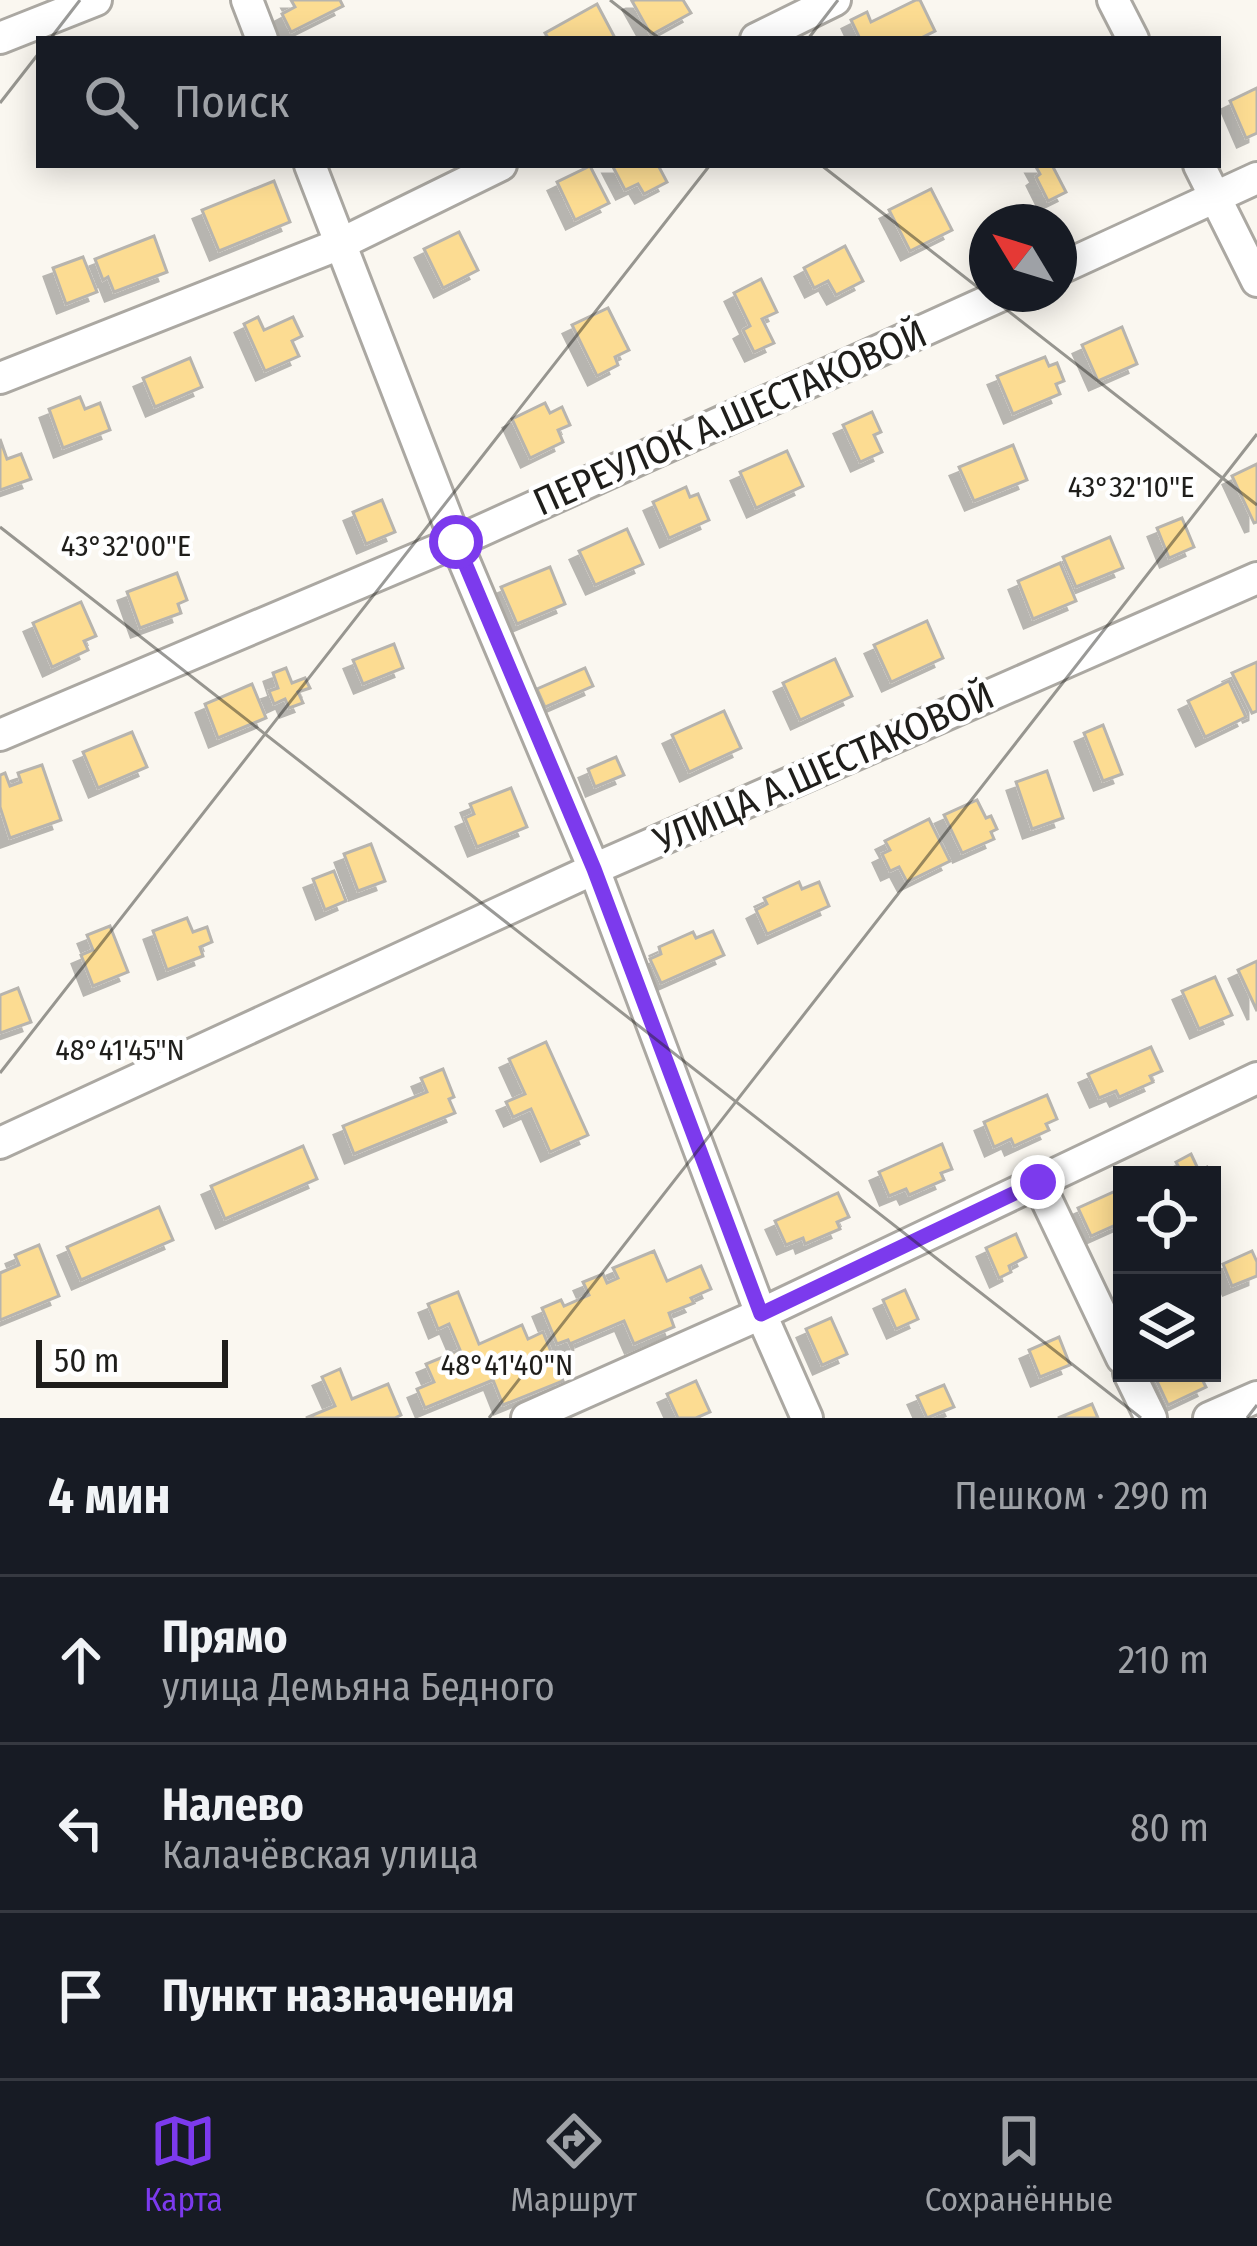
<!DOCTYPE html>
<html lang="ru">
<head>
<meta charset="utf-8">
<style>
  :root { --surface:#171b24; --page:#242831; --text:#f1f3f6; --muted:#9ea1a6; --line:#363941; --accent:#7c3aed }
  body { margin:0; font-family:"Fira Sans Condensed",sans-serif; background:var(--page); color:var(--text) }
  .controls { position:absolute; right:36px; bottom:36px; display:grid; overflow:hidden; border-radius:0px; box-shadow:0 6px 30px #0003 }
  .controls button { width:108px; height:108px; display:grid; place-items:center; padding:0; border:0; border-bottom:3px solid var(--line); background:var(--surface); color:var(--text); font:60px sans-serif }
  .compass { position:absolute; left:969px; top:204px; width:108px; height:108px; border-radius:50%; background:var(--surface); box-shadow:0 6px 30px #0003; rotate:308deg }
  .scale { position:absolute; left:36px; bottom:30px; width:192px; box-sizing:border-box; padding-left:12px; border:6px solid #1f1e1b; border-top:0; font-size:33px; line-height:42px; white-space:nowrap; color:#1f1e1b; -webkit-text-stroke:9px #fff; paint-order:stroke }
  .stop { position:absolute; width:36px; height:36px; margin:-27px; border:9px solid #7c3aed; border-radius:50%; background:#fff }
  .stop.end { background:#7c3aed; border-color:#fff; box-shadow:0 3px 12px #0008 }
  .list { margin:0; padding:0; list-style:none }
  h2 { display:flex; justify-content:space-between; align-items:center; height:156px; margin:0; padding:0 48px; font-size:51px }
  h2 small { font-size:39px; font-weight:400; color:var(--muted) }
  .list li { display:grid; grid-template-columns:78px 1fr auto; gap:36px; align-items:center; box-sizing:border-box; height:168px; padding:0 48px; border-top:3px solid var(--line) }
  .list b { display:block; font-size:45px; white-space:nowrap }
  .list p { margin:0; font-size:39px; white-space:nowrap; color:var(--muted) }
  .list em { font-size:39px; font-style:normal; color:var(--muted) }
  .icon { flex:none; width:66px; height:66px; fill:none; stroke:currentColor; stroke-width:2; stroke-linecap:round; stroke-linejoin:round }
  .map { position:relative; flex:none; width:1257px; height:1418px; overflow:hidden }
  .search { position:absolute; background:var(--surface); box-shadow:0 6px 30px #0003; left:36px; right:36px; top:36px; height:132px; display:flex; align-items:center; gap:30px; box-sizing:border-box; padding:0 42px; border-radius:0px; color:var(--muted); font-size:45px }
  .sheet { height:660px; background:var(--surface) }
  nav { display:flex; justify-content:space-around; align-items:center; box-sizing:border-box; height:168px; border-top:3px solid var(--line); background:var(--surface); font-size:33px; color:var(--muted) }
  nav a { display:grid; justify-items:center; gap:6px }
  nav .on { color:var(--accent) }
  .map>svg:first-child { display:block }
  .building { fill:#fcdc92; stroke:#b7b4ae; stroke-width:3; filter:url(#shadow) }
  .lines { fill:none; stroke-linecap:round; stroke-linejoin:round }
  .street-casing { stroke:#aba8a2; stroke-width:36 }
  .street { stroke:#fff; stroke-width:30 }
  .route { stroke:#7c3aed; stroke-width:15 }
  .ticks { fill:none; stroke:#1f1e1b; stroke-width:3; stroke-opacity:0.45 }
  .labels { text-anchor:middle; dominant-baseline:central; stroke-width:9; stroke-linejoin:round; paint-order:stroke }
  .street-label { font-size:39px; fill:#1f1e1b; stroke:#fff }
  .ticks-label { font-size:30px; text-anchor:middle; fill:#1f1e1b; stroke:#fff; stroke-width:9; stroke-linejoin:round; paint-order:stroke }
</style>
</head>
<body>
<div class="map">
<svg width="1257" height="1418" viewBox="0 0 1257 1418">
  <defs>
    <filter id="shadow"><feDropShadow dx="-9" dy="9" stdDeviation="0" flood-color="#0004"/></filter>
  </defs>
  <rect width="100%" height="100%" fill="#faf7f0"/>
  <g class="building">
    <polygon points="291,0 340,0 343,6 291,32 282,14 295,7"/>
    <polygon points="635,0 683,0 691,13 651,35 632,1"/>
    <polygon points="916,0 920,0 935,31 919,39 860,39 851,20 867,12 871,22"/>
    <polygon points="597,4 615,38 549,39 545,33"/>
    <polygon points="1257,88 1257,133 1246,138 1230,101"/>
    <polygon points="612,165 658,165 667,182 644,194 638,184 625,190"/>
    <polygon points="1035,165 1052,165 1066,192 1048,201 1036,177 1040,174"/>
    <polygon points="590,166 609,203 575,220 557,182"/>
    <polygon points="274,181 290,222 219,251 202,210"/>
    <polygon points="931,189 952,230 910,251 889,210"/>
    <polygon points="459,232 478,270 443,288 424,249"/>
    <polygon points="154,236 167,272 114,292 108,277 103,280 95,259"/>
    <polygon points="845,246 863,281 836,295 828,281 814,288 804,268"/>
    <polygon points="83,257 97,292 66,304 53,268"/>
    <polygon points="761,279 777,312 762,319 774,343 754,352 743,330 750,326 734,293"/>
    <polygon points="608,308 629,350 615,357 618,365 597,376 572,325"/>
    <polygon points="258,317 264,330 293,317 302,336 292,341 299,356 265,371 244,324"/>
    <polygon points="1122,327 1137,364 1098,381 1082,345"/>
    <polygon points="1045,357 1049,366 1057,363 1064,381 1056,384 1060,394 1013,414 997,376"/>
    <polygon points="190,358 202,387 155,407 143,378"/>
    <polygon points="80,397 85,409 100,403 110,430 63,448 49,409"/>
    <polygon points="545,403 550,413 562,407 570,425 558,430 563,442 530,458 512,419"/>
    <polygon points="872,412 881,432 874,435 882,452 860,462 843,425"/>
    <polygon points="0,439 7,459 21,454 31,479 0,490"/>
    <polygon points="1013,445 1027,480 974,501 959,467"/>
    <polygon points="787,451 803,486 756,508 740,472"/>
    <polygon points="1257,464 1257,522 1254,523 1232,476"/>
    <polygon points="686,487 690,497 698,494 709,520 669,538 653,502"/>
    <polygon points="382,500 395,532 366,544 353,512"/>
    <polygon points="1182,518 1194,547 1169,558 1157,528"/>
    <polygon points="627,529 643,564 595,585 579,551"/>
    <polygon points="1110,537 1123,568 1076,587 1063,557"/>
    <polygon points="1060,563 1076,601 1033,619 1018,581"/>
    <polygon points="550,567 565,604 517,624 501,587"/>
    <polygon points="177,573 187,600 178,604 181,613 140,628 127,592"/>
    <polygon points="81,602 96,636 84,641 88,650 52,667 33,623"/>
    <polygon points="927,621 943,658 891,682 874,645"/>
    <polygon points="394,644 403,668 363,684 353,660"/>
    <polygon points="835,659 852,696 800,720 783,683"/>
    <polygon points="1257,662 1257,711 1252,713 1232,673"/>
    <polygon points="286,668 292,683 305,678 310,688 298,692 303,703 289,708 285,699 274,704 269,691 278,688 273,673"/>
    <polygon points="585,668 593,686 545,707 537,689"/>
    <polygon points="1229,681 1246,717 1205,737 1188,701"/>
    <polygon points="252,684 266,718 218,738 205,704"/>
    <polygon points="724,711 741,748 689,772 672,735"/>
    <polygon points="1103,725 1122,774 1103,781 1084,733"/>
    <polygon points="132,732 147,767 98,788 83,752"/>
    <polygon points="616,757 624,775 595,787 588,769"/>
    <polygon points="42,765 61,820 10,838 0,807 0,775 5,773 10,786 21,782 18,773"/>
    <polygon points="1047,771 1063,818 1032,829 1016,782"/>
    <polygon points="511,788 527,827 477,847 465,818 474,814 470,804"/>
    <polygon points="977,800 986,818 991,816 997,829 991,832 994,839 962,853 944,815"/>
    <polygon points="929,819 950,861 907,882 899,867 890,871 882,854 890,850 885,841"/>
    <polygon points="371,844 385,881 358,891 344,854"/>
    <polygon points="334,871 346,901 325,910 313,879"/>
    <polygon points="799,882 802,889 819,882 829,906 767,934 756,910 767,904 764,898"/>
    <polygon points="187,918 193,932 207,927 212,942 200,947 203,956 167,970 153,931"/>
    <polygon points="110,926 128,972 93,986 81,955 93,950 87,935"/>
    <polygon points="713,931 724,955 661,983 650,959 661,954 659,947 693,932 696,938"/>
    <polygon points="1257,961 1257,1011 1238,970"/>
    <polygon points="1215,977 1232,1015 1199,1029 1182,991"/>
    <polygon points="18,988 31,1022 0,1033 0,995"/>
    <polygon points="546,1042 588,1135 550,1152 531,1109 513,1117 506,1102 525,1094 509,1059"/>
    <polygon points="1151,1047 1162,1071 1150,1076 1153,1082 1119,1097 1116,1091 1099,1098 1088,1074"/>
    <polygon points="443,1069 454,1097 449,1099 455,1113 354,1154 343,1126 427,1092 421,1078"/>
    <polygon points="1047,1095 1057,1119 1046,1124 1049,1130 1014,1146 1011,1139 994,1147 984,1122"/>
    <polygon points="942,1144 952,1169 941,1173 944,1180 909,1195 906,1189 889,1196 879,1172"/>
    <polygon points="303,1146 317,1179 225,1219 211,1186"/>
    <polygon points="1191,1154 1199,1171 1207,1167 1211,1175 1183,1175 1176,1162"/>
    <polygon points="1120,1189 1122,1222 1091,1236 1078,1208"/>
    <polygon points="838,1193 849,1217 837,1222 840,1229 805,1244 803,1238 786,1245 775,1221"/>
    <polygon points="159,1207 173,1240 81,1280 67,1247"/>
    <polygon points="1016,1234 1026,1257 1009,1266 1011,1272 999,1278 986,1248"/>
    <polygon points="39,1245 59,1296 0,1320 0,1273 19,1265 15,1255"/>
    <polygon points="654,1251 667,1281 701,1266 711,1289 691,1298 694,1303 669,1313 674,1327 634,1344 624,1321 572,1343 573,1351 568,1340 557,1344 542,1308 561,1300 564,1306 589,1295 583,1282 603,1274 607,1283 618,1278 613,1268"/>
    <polygon points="1252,1251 1257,1262 1257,1276 1232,1286 1223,1264"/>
    <polygon points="905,1290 918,1319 896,1329 883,1300"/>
    <polygon points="458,1292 479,1344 522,1325 528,1339 543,1332 563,1381 503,1405 493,1380 425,1408 417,1389 434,1382 426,1364 460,1350 449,1324 438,1329 428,1304"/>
    <polygon points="831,1318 847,1354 822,1365 806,1329"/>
    <polygon points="1059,1337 1070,1365 1040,1377 1029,1350"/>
    <polygon points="340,1369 352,1399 388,1384 401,1415 395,1418 306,1418 335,1406 322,1377"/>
    <polygon points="1164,1373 1199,1373 1206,1387 1168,1405 1155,1377"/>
    <polygon points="696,1381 710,1412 696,1418 678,1418 667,1394"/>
    <polygon points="944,1385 954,1407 927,1418 917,1396"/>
    <polygon points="1092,1404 1098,1418 1058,1418"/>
  </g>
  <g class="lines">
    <defs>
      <g id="street">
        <polyline points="247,0 262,39"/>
        <polyline points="1113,0 1133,39"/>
        <polyline points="0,38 96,0"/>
        <polyline points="756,39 835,0"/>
        <polyline points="310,165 456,542 594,869 761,1314 807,1418"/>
        <polyline points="1199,165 1257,281"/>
        <polyline points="1059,269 1257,178"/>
        <polyline points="0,378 340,244 501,165"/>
        <polyline points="0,735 456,542 1004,294"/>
        <polyline points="0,1143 594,869 1257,578"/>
        <polyline points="1038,1182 1122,1358"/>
        <polyline points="1129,1373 1151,1418"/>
        <polyline points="527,1418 761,1314 1257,1078"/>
        <polyline points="1209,1418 1257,1397"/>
      </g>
    </defs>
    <use href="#street" class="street-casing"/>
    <use href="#street" class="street"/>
  </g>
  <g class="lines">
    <polyline class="route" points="456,542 594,869 761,1314 1038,1182"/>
  </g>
  <path class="ticks" d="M610,0L660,39M50,39L80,0M808,39L838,0M0,103L39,53M821,165L1257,505M0,527L1141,1418M0,1073L710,165M489,1418L1257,434M1247,1418L1257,1405"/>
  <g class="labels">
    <g class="street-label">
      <text transform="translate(730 418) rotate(-24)">ПЕРЕУЛОК А.ШЕСТАКОВОЙ</text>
      <text transform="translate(824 768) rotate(-24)">УЛИЦА А.ШЕСТАКОВОЙ</text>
    </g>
  </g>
  <g class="ticks-label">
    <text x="1131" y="497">43°32'10"E</text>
    <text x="126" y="556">43°32'00"E</text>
    <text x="120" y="1060">48°41'45"N</text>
    <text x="507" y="1375">48°41'40"N</text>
  </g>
</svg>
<div class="controls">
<button><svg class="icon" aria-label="locate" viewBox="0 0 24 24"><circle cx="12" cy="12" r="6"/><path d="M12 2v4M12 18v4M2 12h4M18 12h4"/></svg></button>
<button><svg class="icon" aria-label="layers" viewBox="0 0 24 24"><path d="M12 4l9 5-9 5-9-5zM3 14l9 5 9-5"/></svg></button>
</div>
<svg class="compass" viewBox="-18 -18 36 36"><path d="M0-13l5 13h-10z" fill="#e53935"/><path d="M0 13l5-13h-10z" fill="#9ea1a6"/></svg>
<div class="scale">50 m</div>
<div class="stop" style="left:456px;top:542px"></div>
<div class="stop end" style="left:1038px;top:1182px"></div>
<div class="search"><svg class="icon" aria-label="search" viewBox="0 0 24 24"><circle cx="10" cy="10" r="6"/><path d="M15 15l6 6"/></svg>Поиск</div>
</div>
<section class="sheet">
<h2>4 мин<small>Пешком · 290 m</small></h2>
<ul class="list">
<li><svg class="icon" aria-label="ahead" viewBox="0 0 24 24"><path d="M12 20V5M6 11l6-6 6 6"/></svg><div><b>Прямо</b><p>улица Демьяна Бедного</p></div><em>210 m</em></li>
<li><svg class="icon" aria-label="left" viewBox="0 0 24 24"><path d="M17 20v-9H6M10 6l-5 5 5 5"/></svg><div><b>Налево</b><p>Калачёвская улица</p></div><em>80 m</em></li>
<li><svg class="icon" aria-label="arrive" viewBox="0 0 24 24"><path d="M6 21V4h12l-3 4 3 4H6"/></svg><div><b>Пункт назначения</b></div></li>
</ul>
</section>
<nav>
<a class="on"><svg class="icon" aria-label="map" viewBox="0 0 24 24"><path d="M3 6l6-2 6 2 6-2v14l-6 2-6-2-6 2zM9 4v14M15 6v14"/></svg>Карта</a>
<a><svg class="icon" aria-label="directions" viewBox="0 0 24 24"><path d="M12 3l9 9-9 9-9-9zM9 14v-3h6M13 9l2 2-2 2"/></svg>Маршрут</a>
<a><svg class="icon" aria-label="saved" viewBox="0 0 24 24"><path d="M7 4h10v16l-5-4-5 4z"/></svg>Сохранённые</a>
</nav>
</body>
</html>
